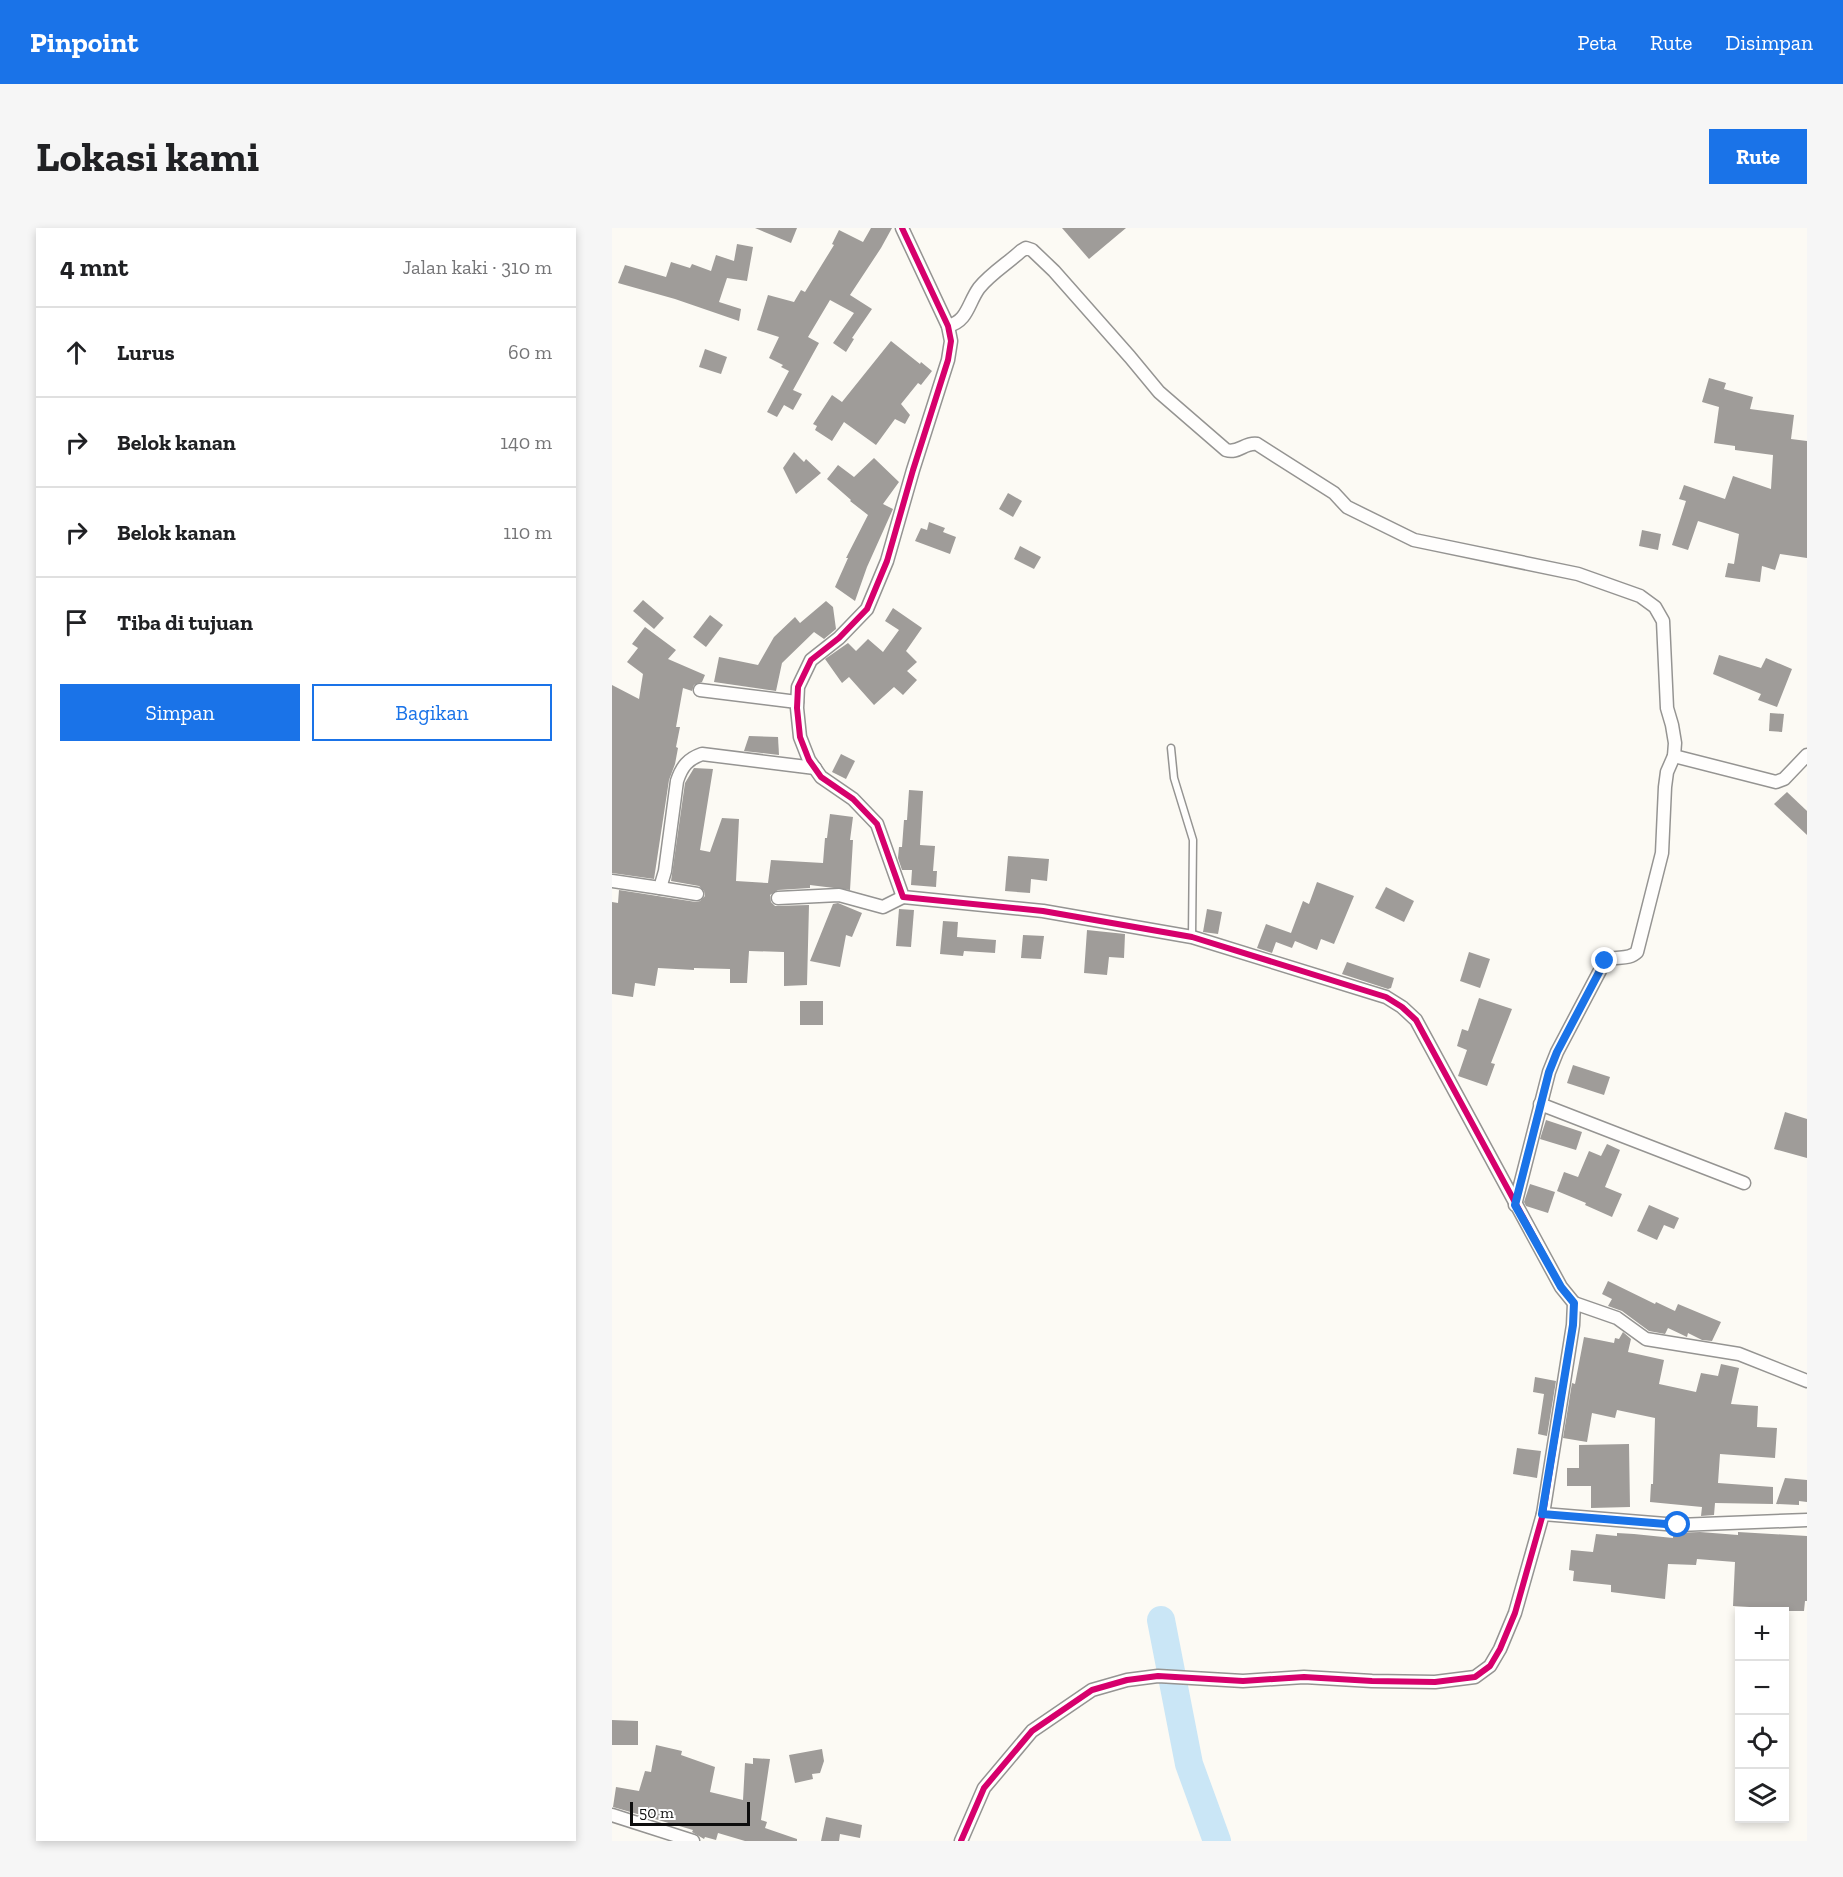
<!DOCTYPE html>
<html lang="id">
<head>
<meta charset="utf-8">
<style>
  :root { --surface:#fff; --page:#f6f6f6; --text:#202124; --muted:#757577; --line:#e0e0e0; --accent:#1a73e8 }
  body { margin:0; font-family:"Zilla Slab",serif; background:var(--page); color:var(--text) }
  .controls { position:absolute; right:18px; bottom:18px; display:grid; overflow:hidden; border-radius:0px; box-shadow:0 3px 9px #0003 }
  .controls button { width:54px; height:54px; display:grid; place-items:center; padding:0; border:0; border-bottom:2px solid var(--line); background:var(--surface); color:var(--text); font:30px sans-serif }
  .scale { position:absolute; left:18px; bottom:15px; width:120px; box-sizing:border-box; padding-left:6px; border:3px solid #0e0e0e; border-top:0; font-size:16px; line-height:21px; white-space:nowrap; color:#0e0e0e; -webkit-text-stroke:4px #fff; paint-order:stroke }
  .stop { position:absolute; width:18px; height:18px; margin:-14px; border:4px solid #1a73e8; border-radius:50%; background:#fff }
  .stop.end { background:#1a73e8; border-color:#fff; box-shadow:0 2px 6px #0008 }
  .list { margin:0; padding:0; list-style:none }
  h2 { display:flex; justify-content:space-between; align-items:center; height:78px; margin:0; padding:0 24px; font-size:26px }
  h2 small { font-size:20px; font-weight:400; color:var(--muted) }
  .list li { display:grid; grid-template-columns:39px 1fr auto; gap:18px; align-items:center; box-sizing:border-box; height:90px; padding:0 24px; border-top:2px solid var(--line) }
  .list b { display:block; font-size:22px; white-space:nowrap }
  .list em { font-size:20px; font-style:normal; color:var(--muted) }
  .actions { display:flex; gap:12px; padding:18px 24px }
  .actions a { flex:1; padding:14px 0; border:2px solid var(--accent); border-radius:0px; text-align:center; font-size:21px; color:var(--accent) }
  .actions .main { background:var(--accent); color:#fff }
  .icon { flex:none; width:33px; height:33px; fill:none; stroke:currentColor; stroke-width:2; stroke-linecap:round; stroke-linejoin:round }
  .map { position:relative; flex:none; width:1195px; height:1613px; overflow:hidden; border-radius:0px }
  header { display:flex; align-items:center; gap:36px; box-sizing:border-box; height:84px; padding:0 30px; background:var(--accent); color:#fff }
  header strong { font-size:28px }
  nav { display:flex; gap:33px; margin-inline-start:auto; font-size:21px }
  .intro { display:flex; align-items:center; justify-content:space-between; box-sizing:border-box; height:144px; padding:0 36px }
  h1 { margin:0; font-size:42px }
  .button { padding:15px 27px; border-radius:0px; background:var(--accent); color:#fff; font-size:21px; font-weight:700 }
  main { display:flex; gap:36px; padding:0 36px }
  aside { flex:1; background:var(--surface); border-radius:0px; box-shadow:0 3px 9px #0003 }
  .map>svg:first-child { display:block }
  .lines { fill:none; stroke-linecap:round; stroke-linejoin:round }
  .river { stroke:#cae6f6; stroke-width:28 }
  .building { fill:#9f9c99 }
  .service-casing { stroke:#959492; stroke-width:9 }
  .minor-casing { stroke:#959492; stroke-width:15 }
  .service { stroke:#fffefd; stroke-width:6 }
  .minor { stroke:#fffefd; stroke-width:12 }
  .cycleway-casing { stroke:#fff; stroke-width:10 }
  .cycleway { stroke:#d6006c; stroke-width:6 }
  .route { stroke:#1a73e8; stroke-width:8 }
</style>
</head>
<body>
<header>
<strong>Pinpoint</strong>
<nav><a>Peta</a><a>Rute</a><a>Disimpan</a></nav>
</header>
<div class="intro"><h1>Lokasi kami</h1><a class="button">Rute</a></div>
<main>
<aside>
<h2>4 mnt<small>Jalan kaki · 310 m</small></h2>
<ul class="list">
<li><svg class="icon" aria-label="ahead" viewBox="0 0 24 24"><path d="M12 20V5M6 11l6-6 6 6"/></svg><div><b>Lurus</b></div><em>60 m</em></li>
<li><svg class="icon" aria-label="right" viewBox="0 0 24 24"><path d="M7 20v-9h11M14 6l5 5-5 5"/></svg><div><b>Belok kanan</b></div><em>140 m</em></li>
<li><svg class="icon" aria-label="right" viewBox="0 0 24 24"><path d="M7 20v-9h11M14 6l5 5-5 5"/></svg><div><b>Belok kanan</b></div><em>110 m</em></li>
<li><svg class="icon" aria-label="arrive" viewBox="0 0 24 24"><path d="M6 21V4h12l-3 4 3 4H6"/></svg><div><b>Tiba di tujuan</b></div></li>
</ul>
<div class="actions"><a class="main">Simpan</a><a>Bagikan</a></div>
</aside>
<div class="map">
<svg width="1195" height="1613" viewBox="0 0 1195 1613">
  <rect width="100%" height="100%" fill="#fcfaf4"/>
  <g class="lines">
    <polyline class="river" points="549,1392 577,1536 605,1613"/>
  </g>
  <g class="building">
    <polygon points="143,0 185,0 179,15"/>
    <polygon points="259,0 280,0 269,20 238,67 260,81 240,110 242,111 234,124 221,115 242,85 218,72 196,109 207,115 181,162 190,166 181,182 172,177 165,189 155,184 177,143 169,139 171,137 157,130 167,109 145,102 156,67 182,74 189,62 193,64 222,17 220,16 227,2 251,14"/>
    <polygon points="450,0 514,0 477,31"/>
    <polygon points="125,16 141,19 135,53 115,50 107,74 129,81 127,93 63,71 6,55 13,37 54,49 59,34 78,40 80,36 99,43 104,27 122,33"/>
    <polygon points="279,113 308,136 309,134 320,143 309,157 306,155 289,176 298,187 293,196 283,191 264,217 232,194 220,213 203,202 205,198 201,196 220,167 230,174"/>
    <polygon points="93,121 115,129 109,146 87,139"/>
    <polygon points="1097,150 1114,155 1112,161 1141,169 1138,181 1182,187 1179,211 1195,213 1195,330 1168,326 1163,342 1150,338 1148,354 1113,349 1116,335 1122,336 1127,306 1086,293 1076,322 1060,317 1074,273 1067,271 1072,257 1113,271 1121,248 1159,261 1161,227 1123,222 1123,218 1102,215 1107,179 1090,174"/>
    <polygon points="182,224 192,234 194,231 209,245 184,266 171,240"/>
    <polygon points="262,230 287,254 271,276 281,281 255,339 243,373 223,359 236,330 234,330 256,287 238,273 239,272 215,251 226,237 242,249"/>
    <polygon points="396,265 410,273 401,289 387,281"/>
    <polygon points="317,294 333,300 331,304 344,309 338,326 303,313 309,300 315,302"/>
    <polygon points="1030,302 1049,306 1046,322 1027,318"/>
    <polygon points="408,318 429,329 422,341 402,331"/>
    <polygon points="31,372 52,390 42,401 21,383"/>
    <polygon points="214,373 221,379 224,401 212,411 202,404 170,435 164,463 102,454 107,429 146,437 162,409 183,389 188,395"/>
    <polygon points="281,380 310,400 294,423 305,434 295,443 305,452 291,467 282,459 262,477 237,449 230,455 213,431 236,415 244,423 256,411 271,424 287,402 273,393"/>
    <polygon points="98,387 111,397 94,419 81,409"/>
    <polygon points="33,399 64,422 56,431 93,447 90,454 82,457 80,463 71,460 64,499 68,499 64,519 66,520 63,536 57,552 42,651 0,645 0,457 27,471 31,446 15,434 26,420 20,416"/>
    <polygon points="1107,427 1149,440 1154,430 1180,441 1165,479 1146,472 1149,466 1101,446"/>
    <polygon points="1158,485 1172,486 1170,504 1157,503"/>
    <polygon points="137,508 166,509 167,527 132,523"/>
    <polygon points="229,526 243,533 234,551 220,544"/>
    <polygon points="82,540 101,541 88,622 98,624 110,590 127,591 124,653 156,655 159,632 211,635 213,610 215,610 218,586 241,589 238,612 241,612 238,662 198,657 198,660 166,662 158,667 159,674 163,678 197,677 195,757 172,758 172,724 137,723 135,755 118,755 118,741 82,740 82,742 46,740 43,758 23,755 21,769 0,766 0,674 6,675 7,662 84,674 88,673 93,668 92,663 87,658 59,653 73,555"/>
    <polygon points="297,562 311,563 308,617 323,618 321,643 325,643 324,659 299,657 300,642 290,642 286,630 287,619 290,619 292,592 295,592"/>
    <polygon points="1175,564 1195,583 1195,607 1162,576"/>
    <polygon points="396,628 437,631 435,653 419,651 418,665 393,663"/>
    <polygon points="705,654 742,668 722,716 709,711 705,722 683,713 680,720 664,714 660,725 645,720 654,696 679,705 691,673 697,676"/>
    <polygon points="774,659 802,673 792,694 763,680"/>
    <polygon points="226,675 250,685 240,709 234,707 228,739 198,733 221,676"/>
    <polygon points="287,681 302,682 299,719 284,718"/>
    <polygon points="595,681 610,684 606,706 591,704"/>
    <polygon points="331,693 346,694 345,709 384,712 383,725 352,723 351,728 328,726"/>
    <polygon points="475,702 513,706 512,730 497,729 495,747 472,745"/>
    <polygon points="411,707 432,708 429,731 409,730"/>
    <polygon points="857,724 878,731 868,760 848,753"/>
    <polygon points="735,734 782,750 779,760 776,761 730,746"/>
    <polygon points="867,770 900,781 879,835 883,836 875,858 846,848 855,822 845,818 850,801 856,803"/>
    <rect x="188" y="773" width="23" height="24"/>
    <polygon points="961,837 998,849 992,867 955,855"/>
    <polygon points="1173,884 1195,891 1195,930 1162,921"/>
    <polygon points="934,892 970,904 964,922 928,911"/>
    <polygon points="995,916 1008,922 993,959 1010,966 1000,989 973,977 974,975 945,963 952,944 966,949 977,923 989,928"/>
    <polygon points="918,956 943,964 936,985 914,978 912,974"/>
    <polygon points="1037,977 1067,990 1062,1001 1052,997 1045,1012 1025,1003"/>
    <polygon points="996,1053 1043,1076 1044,1074 1063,1083 1066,1076 1109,1094 1100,1113 1090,1112 1076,1105 1075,1109 1056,1100 1053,1106 1037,1103 1010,1083 996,1078 1000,1071 990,1066"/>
    <polygon points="1011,1104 1019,1111 1016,1124 1052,1132 1047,1156 1084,1164 1089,1145 1106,1148 1109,1136 1127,1140 1119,1176 1146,1178 1145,1199 1165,1200 1163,1230 1108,1226 1106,1255 1161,1259 1161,1276 1103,1275 1102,1287 1089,1288 1090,1279 1038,1274 1039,1256 1041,1256 1043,1190 1005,1182 1003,1190 980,1185 975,1214 951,1210 960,1155 963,1156 972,1109 1002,1115 1003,1110 1007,1111"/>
    <polygon points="923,1149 944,1153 935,1208 926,1206 932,1166 921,1164"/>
    <polygon points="1017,1216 1018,1279 979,1280 979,1258 955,1258 955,1240 967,1240 967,1217"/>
    <polygon points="905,1220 929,1223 925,1250 901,1246"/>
    <polygon points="1173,1250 1195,1252 1195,1274 1187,1273 1187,1277 1164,1276"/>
    <polygon points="1088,1304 1126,1307 1126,1304 1195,1308 1195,1373 1193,1373 1192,1383 1154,1383 1154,1380 1121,1378 1123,1334 1085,1331 1084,1337 1056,1336 1053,1371 999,1364 999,1357 961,1353 962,1343 957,1342 959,1322 981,1324 984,1306 1005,1308 1005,1305 1022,1306 1061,1310 1061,1305"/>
    <polygon points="0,1492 26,1493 26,1517 0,1517"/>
    <polygon points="44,1517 70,1523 69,1527 103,1539 98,1564 131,1572 133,1535 141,1536 141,1530 158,1531 149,1592 155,1594 153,1600 185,1611 185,1613 133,1613 106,1605 104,1612 93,1609 92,1611 80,1604 81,1602 1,1579 4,1559 27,1563 33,1543 39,1544"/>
    <polygon points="210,1521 212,1533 208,1545 200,1546 201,1551 183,1555 177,1527"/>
    <polygon points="214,1589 250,1597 248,1610 228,1606 227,1613 209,1613"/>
  </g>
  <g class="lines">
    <defs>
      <polyline id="service" points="559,520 562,550 581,612 580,709"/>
      <g id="minor">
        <polyline points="290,0 336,98 339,113 336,132 301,242 275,333 255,381 227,410 199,432 186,459 185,480 188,509 197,532 209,549 241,571 265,596 291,669 431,683 580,709 774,769 790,779 804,792 949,1059 962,1075 961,1097 931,1286 903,1385 888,1421 878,1438 863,1449 823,1454 760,1453 692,1449 631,1453 546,1448 515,1452 480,1462 420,1503 372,1560 349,1613"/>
        <path d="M336,98C356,93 356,75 367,60C378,46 396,35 409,23L414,20L420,22L442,43L518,129L547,164L614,222C626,226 633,214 645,216L722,265L735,279L802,312L966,346L1028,368L1043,379L1051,393L1055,480L1060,497L1063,515L1062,528L1055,544L1053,559L1050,625L1025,724C1016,733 1003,727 993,733L945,824L937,844L903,977"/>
        <polyline points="88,462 185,474"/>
        <polyline points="1062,528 1164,554 1172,551 1195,527"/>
        <path d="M0,653L48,660L53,643L65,553C70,538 76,531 90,526L203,540"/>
        <polyline points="48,660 85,666"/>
        <polyline points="166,670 227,667 271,679 291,669"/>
        <polyline points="928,876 1132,955"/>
        <polyline points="962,1075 1005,1090 1034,1111 1127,1126 1195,1153"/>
        <polyline points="931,1286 1066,1297 1195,1292"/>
        <polyline points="0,1587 81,1613"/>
      </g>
    </defs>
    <use href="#service" class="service-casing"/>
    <use href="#minor" class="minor-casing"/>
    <use href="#service" class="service"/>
    <use href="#minor" class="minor"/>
    <defs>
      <polyline id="cycleway" points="290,0 336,98 339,113 336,132 301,242 275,333 255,381 227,410 199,432 186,459 185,480 188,509 197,532 209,549 241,571 265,596 291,669 431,683 580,709 774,769 790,779 804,792 949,1059 962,1075 961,1097 931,1286 903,1385 888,1421 878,1438 863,1449 823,1454 760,1453 692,1449 631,1453 546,1448 515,1452 480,1462 420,1503 372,1560 349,1613"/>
    </defs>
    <use href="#cycleway" class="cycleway-casing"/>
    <use href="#cycleway" class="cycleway"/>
  </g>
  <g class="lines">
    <polyline class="route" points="993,733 945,824 937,844 903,977 949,1059 962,1075 961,1097 930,1286 1066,1297"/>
  </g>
</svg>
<div class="controls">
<button>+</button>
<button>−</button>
<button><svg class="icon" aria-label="locate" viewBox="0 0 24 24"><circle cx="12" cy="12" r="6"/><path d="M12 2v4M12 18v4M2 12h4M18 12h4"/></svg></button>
<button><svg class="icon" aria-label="layers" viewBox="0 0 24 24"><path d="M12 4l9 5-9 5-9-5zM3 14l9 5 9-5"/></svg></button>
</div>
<div class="scale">50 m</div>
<div class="stop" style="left:1066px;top:1297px"></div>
<div class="stop end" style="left:993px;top:733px"></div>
</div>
</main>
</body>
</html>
